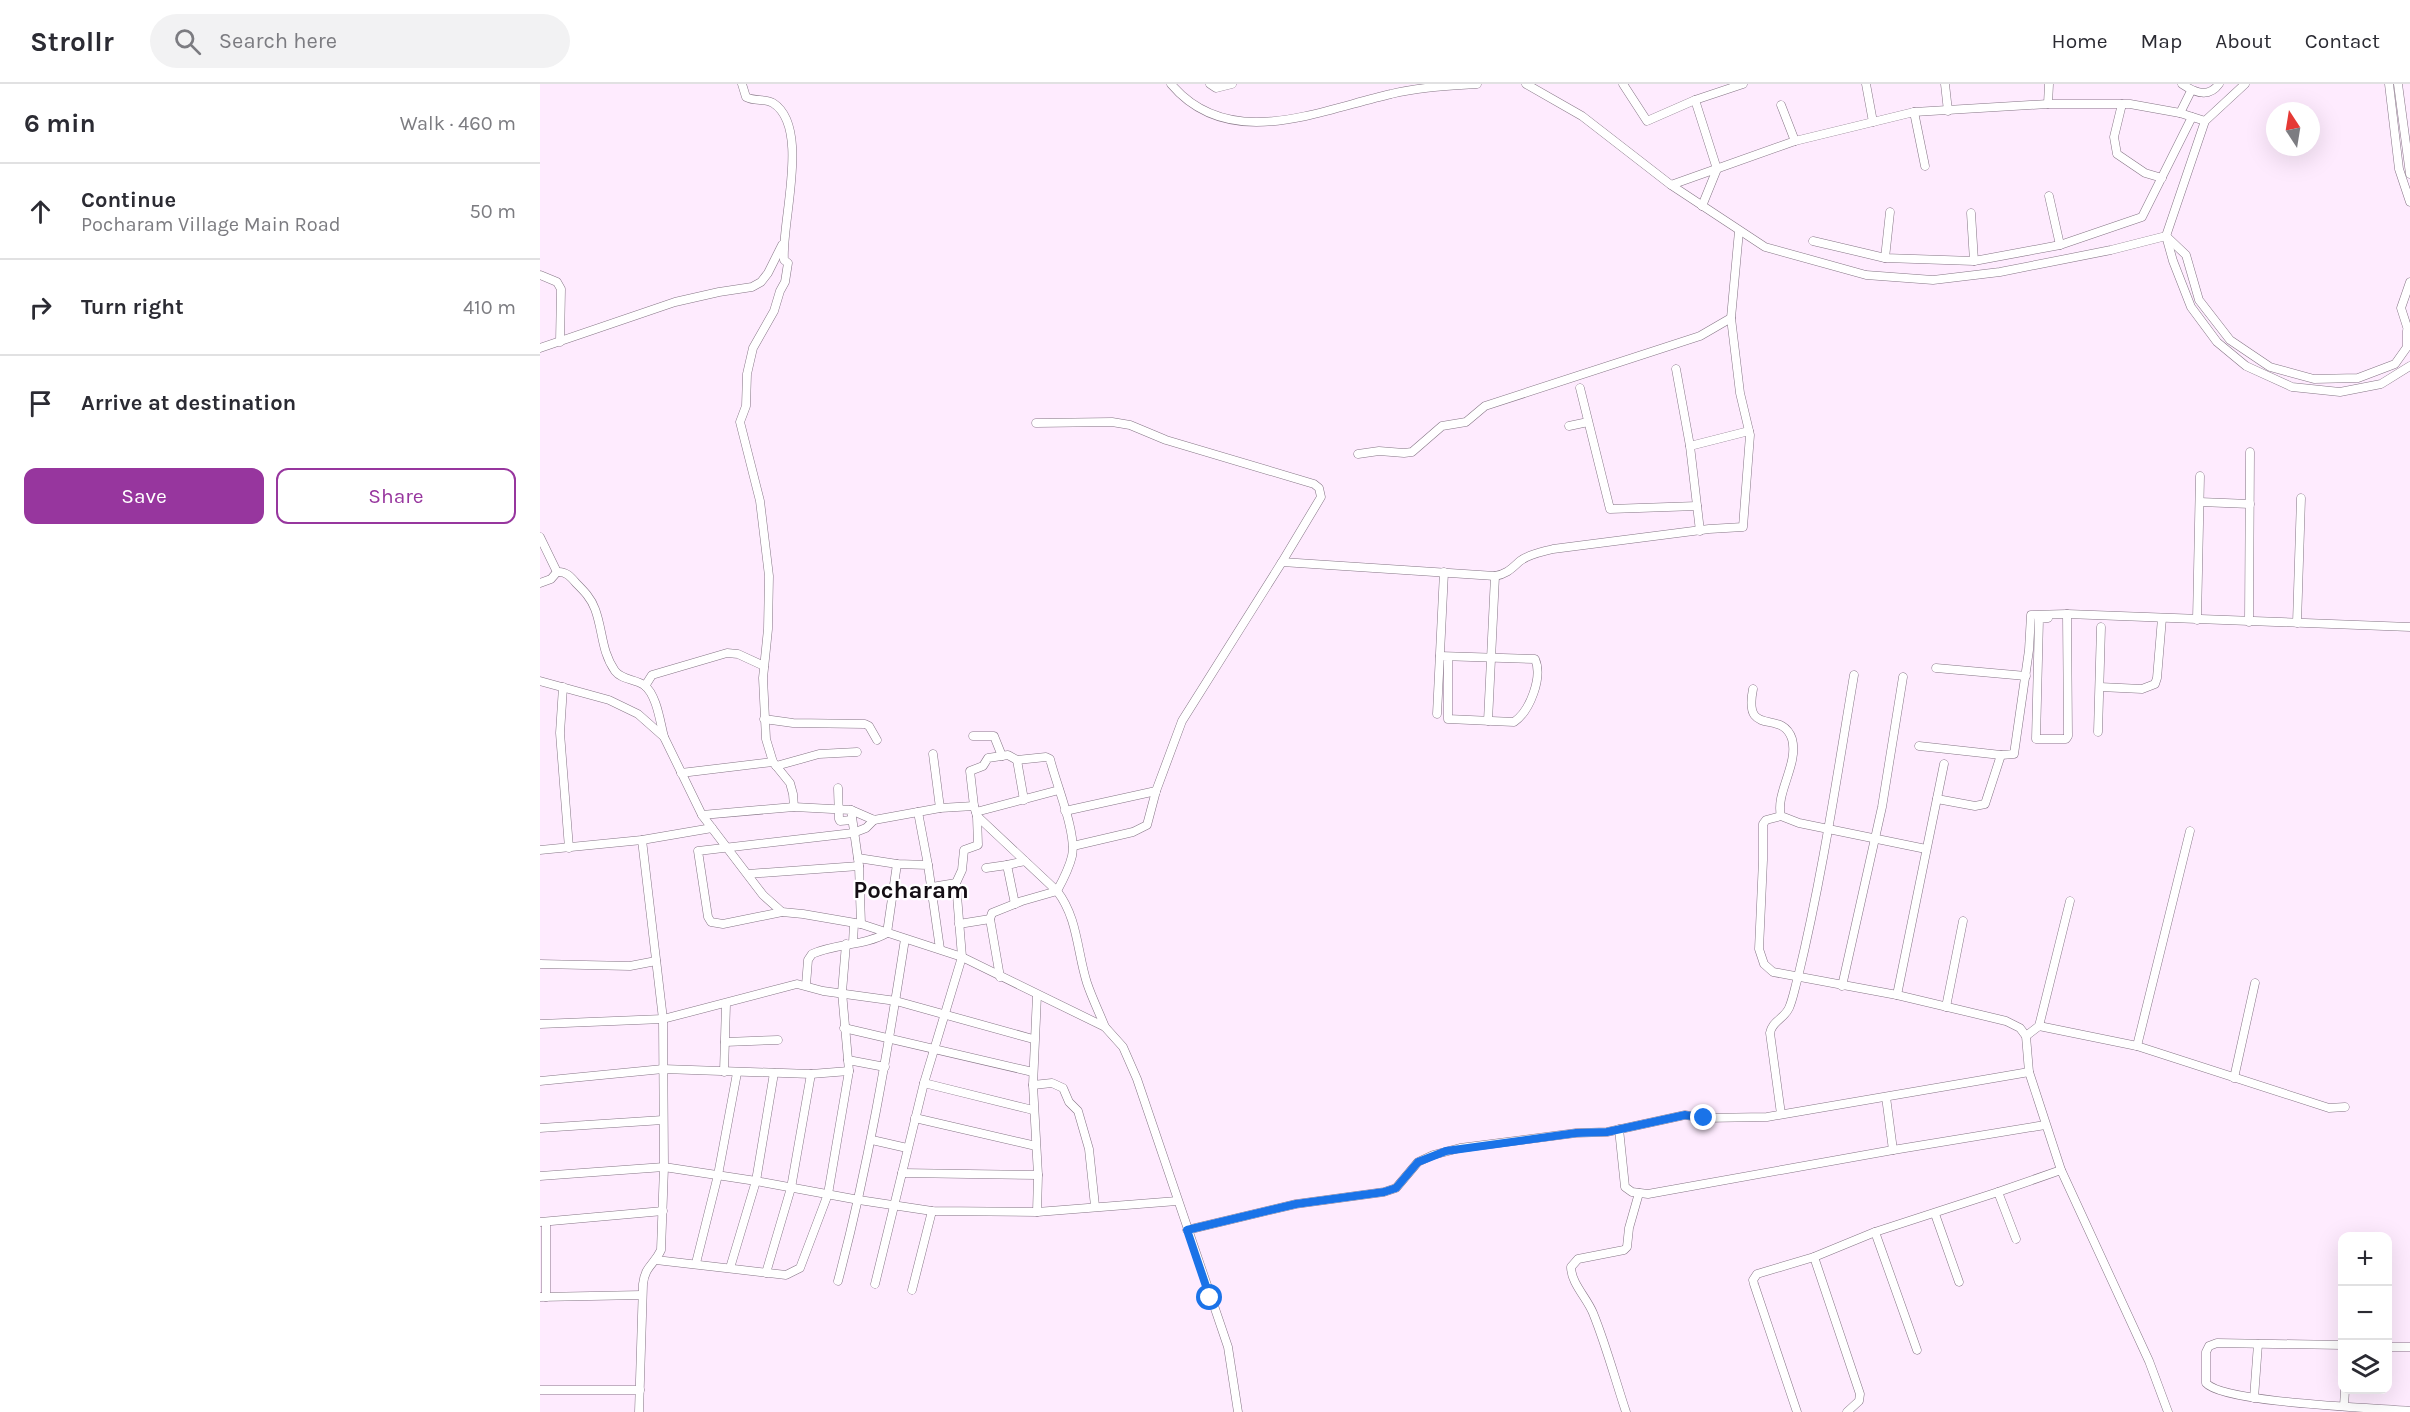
<!DOCTYPE html>
<html lang="en">
<head>
<meta charset="utf-8">
<style>
  :root { --surface:#fff; --page:#f2f2f3; --text:#2b2b33; --muted:#7c7c81; --line:#e1e1e2; --accent:#97369e }
  body { margin:0; font-family:Karla,sans-serif; background:var(--page); color:var(--text) }
  .controls { position:absolute; right:18px; bottom:18px; display:grid; overflow:hidden; border-radius:12px; box-shadow:0 6px 24px #0002 }
  .controls button { width:54px; height:54px; display:grid; place-items:center; padding:0; border:0; border-bottom:2px solid var(--line); background:var(--surface); color:var(--text); font:30px sans-serif }
  .compass { position:absolute; left:1726px; top:18px; width:54px; height:54px; border-radius:50%; background:var(--surface); box-shadow:0 6px 24px #0002; rotate:348deg }
  .stop { position:absolute; width:18px; height:18px; margin:-14px; border:4px solid #1a73e8; border-radius:50%; background:#fff }
  .stop.end { background:#1a73e8; border-color:#fff; box-shadow:0 2px 6px #0008 }
  .list { margin:0; padding:0; list-style:none }
  h2 { display:flex; justify-content:space-between; align-items:center; height:78px; margin:0; padding:0 24px; font-size:26px }
  h2 small { font-size:20px; font-weight:400; color:var(--muted) }
  .list li { display:grid; grid-template-columns:39px 1fr auto; gap:18px; align-items:center; box-sizing:border-box; height:96px; padding:0 24px; border-top:2px solid var(--line) }
  .list b { display:block; font-size:22px; white-space:nowrap }
  .list p { margin:0; font-size:20px; white-space:nowrap; color:var(--muted) }
  .list em { font-size:20px; font-style:normal; color:var(--muted) }
  .actions { display:flex; gap:12px; padding:18px 24px }
  .actions a { flex:1; padding:14px 0; border:2px solid var(--accent); border-radius:12px; text-align:center; font-size:21px; color:var(--accent) }
  .actions .main { background:var(--accent); color:#fff }
  .icon { flex:none; width:33px; height:33px; fill:none; stroke:currentColor; stroke-width:2; stroke-linecap:round; stroke-linejoin:round }
  .map { position:relative; flex:none; width:1870px; height:1328px; overflow:hidden }
  header { display:flex; align-items:center; gap:36px; box-sizing:border-box; height:84px; padding:0 30px; background:var(--surface); border-bottom:2px solid var(--line) }
  header strong { font-size:28px }
  nav { display:flex; gap:33px; margin-inline-start:auto; font-size:21px }
  .search { width:420px; height:54px; background:var(--page); display:flex; align-items:center; gap:15px; box-sizing:border-box; padding:0 21px; border-radius:33px; color:var(--muted); font-size:22px }
  main { display:flex }
  aside { flex:1; background:var(--surface) }
  .map>svg:first-child { display:block }
  .lines { fill:none; stroke-linecap:round; stroke-linejoin:round }
  .minor-casing { stroke:#857585; stroke-width:9 }
  .minor { stroke:#fff; stroke-width:8 }
  .route { stroke:#1a73e8; stroke-width:8 }
  .labels { text-anchor:middle; dominant-baseline:central; stroke-width:4.5; stroke-linejoin:round; paint-order:stroke }
  .quarter-label { font-size:24px; font-weight:bold; fill:#140e14; stroke:#fff }
</style>
</head>
<body>
<header>
<strong>Strollr</strong>
<div class="search"><svg class="icon" aria-label="search" viewBox="0 0 24 24"><circle cx="10" cy="10" r="6"/><path d="M15 15l6 6"/></svg>Search here</div>
<nav><a>Home</a><a>Map</a><a>About</a><a>Contact</a></nav>
</header>
<main>
<aside>
<h2>6 min<small>Walk · 460 m</small></h2>
<ul class="list">
<li><svg class="icon" aria-label="ahead" viewBox="0 0 24 24"><path d="M12 20V5M6 11l6-6 6 6"/></svg><div><b>Continue</b><p>Pocharam Village Main Road</p></div><em>50 m</em></li>
<li><svg class="icon" aria-label="right" viewBox="0 0 24 24"><path d="M7 20v-9h11M14 6l5 5-5 5"/></svg><div><b>Turn right</b></div><em>410 m</em></li>
<li><svg class="icon" aria-label="arrive" viewBox="0 0 24 24"><path d="M6 21V4h12l-3 4 3 4H6"/></svg><div><b>Arrive at destination</b></div></li>
</ul>
<div class="actions"><a class="main">Save</a><a>Share</a></div>
</aside>
<div class="map">
<svg width="1870" height="1328" viewBox="0 0 1870 1328">
  <rect width="100%" height="100%" fill="#feebfe"/>
  <g class="lines">
    <defs>
      <g id="minor">
        <path d="M202,0L206,13C215,18 225,14 233,19C271,43 241,138 244,176L248,179L245,198L240,207L234,227L213,264L207,290L206,322L200,338L220,417L229,492L228,545L223,594L226,655L233,678L250,699L253,710L254,723"/>
        <path d="M631,0C689,69 780,26 851,10C879,3 908,2 937,0"/>
        <polyline points="670,0 676,4 692,0"/>
        <polyline points="986,0 1042,32 1131,101 1225,163 1326,191 1393,196 1460,188 1571,166 1626,152"/>
        <polyline points="1083,0 1107,37 1155,16 1203,0"/>
        <polyline points="1326,0 1333,38"/>
        <polyline points="1405,0 1408,27"/>
        <path d="M1642,0C1655,9 1669,14 1679,0"/>
        <polyline points="1705,0 1665,37 1626,152 1633,177 1651,223 1677,258 1706,282 1752,303 1800,308 1841,300 1870,282"/>
        <polyline points="1849,0 1859,85 1870,118"/>
        <polyline points="1858,0 1870,90"/>
        <polyline points="1155,16 1177,85 1162,122"/>
        <polyline points="1508,20 1509,0"/>
        <polyline points="1582,20 1574,53 1577,70 1605,89 1622,94"/>
        <polyline points="1241,21 1255,57"/>
        <polyline points="1374,28 1385,82"/>
        <polyline points="1640,29 1651,7"/>
        <polyline points="1131,101 1255,57 1374,28 1508,20 1590,20 1640,29 1665,37"/>
        <polyline points="1509,112 1520,161"/>
        <polyline points="1431,129 1434,177"/>
        <polyline points="1627,153 1646,171 1659,216 1690,256 1730,283 1774,295 1818,294 1855,280 1867,263 1867,247"/>
        <polyline points="1273,157 1345,174 1434,177 1520,161 1602,133 1652,33"/>
        <polyline points="1345,174 1350,128"/>
        <polyline points="0,191 17,198 21,205 20,258"/>
        <polyline points="1869,249 1861,224 1870,198"/>
        <polyline points="0,264 135,218 179,208 212,203 221,198 228,189 242,161"/>
        <polyline points="1136,285 1150,362 1160,447"/>
        <polyline points="1040,304 1070,425 1157,422"/>
        <polyline points="496,339 572,338 590,341 626,356 774,400 779,404 781,413 742,478"/>
        <polyline points="1029,342 1048,338"/>
        <polyline points="1150,362 1209,347"/>
        <polyline points="818,370 839,367 864,369 872,368 902,342 926,338 945,322 1160,252 1191,234 1199,147"/>
        <polyline points="1660,418 1710,420"/>
        <polyline points="0,453 17,488"/>
        <path d="M0,499L11,495L17,488C26,487 31,493 36,499C44,507 51,514 55,525C63,546 61,567 75,587C82,596 95,595 104,601C117,611 120,638 124,653"/>
        <polyline points="1508,534 1499,535 1496,655 1526,655 1528,652 1527,530"/>
        <polyline points="1657,536 1660,392"/>
        <polyline points="1709,538 1710,368"/>
        <polyline points="1757,539 1761,414"/>
        <path d="M900,572L995,575C1003,593 990,627 974,638L908,635V573"/>
        <polyline points="1396,584 1486,592"/>
        <polyline points="0,597 69,616 98,630 124,653 162,731 223,811 242,828 263,830 321,840 422,873 565,943 583,963 597,995 688,1263 698,1328"/>
        <polyline points="105,602 112,591 187,569 198,570 224,582"/>
        <polyline points="23,603 20,649 29,764"/>
        <polyline points="1560,603 1602,605 1615,600 1617,594 1622,534"/>
        <path d="M1213,605C1203,655 1242,624 1252,655C1259,680 1235,709 1241,732L1259,739L1386,765"/>
        <polyline points="897,630 904,488"/>
        <polyline points="224,635 253,639 325,640 329,642 337,656"/>
        <polyline points="948,637 955,492"/>
        <polyline points="1558,648 1561,543"/>
        <polyline points="433,652 454,652 462,672"/>
        <polyline points="1379,662 1461,671 1474,670 1489,566 1491,531 1527,530 1870,543"/>
        <polyline points="393,670 400,724"/>
        <polyline points="477,676 484,716"/>
        <polyline points="236,682 279,670 317,668"/>
        <polyline points="141,689 233,678"/>
        <polyline points="298,704 299,735 300,737 312,736"/>
        <polyline points="1397,715 1435,722 1445,720 1461,671"/>
        <polyline points="311,726 334,736 400,724 434,722"/>
        <polyline points="525,727 616,707"/>
        <polyline points="378,728 388,781"/>
        <polyline points="436,728 519,706"/>
        <polyline points="162,731 254,723 311,726 319,782 321,840"/>
        <polyline points="1241,732 1226,736 1223,740 1223,776 1219,865 1224,880 1233,888 1357,911 1466,937 1480,944 1486,952 1489,988 1521,1086 1609,1277 1628,1328"/>
        <path d="M533,762L593,748L607,741L616,707L642,637L742,478L955,492C967,490 971,485 980,477C989,470 1002,468 1013,465L1169,445L1203,443L1210,351L1200,309L1191,234"/>
        <polyline points="0,766 102,756 172,744"/>
        <polyline points="318,774 357,780 388,781 400,865"/>
        <polyline points="446,784 467,781"/>
        <polyline points="208,790 319,782"/>
        <polyline points="392,803 416,799"/>
        <polyline points="475,820 467,781 485,777"/>
        <polyline points="242,828 183,840 171,838 168,833 158,767 313,749 326,744 334,736"/>
        <polyline points="419,840 450,835"/>
        <polyline points="313,859 314,839"/>
        <polyline points="0,880 90,882 116,877"/>
        <path d="M460,893L450,835L452,829L482,817L517,807C523,796 529,785 532,772C537,749 516,700 510,675L506,673L477,676L468,671L448,674L443,682L430,687L434,722L437,732L517,807C538,834 537,868 547,899C552,914 559,928 565,943"/>
        <path d="M266,901L268,876L272,870C297,859 324,862 347,849L357,780"/>
        <polyline points="1302,902 1342,723 1363,593"/>
        <polyline points="497,911 493,1001 498,1091 497,1128"/>
        <polyline points="1357,911 1404,680"/>
        <polyline points="1406,923 1423,837"/>
        <polyline points="0,940 123,935 257,900 283,907 356,917 493,955"/>
        <polyline points="1499,942 1597,962 1789,1024 1805,1023"/>
        <polyline points="304,944 493,988"/>
        <polyline points="1486,952 1499,942 1530,817"/>
        <polyline points="185,958 238,956"/>
        <polyline points="1597,962 1650,747"/>
        <polyline points="308,976 345,983"/>
        <polyline points="184,988 186,920"/>
        <polyline points="1694,994 1715,899"/>
        <polyline points="0,997 123,985 271,990 309,987"/>
        <polyline points="384,999 493,1026"/>
        <polyline points="493,1001 512,999 523,1004 529,1018 538,1027 549,1065 555,1122"/>
        <polyline points="1346,1013 1353,1066"/>
        <path d="M1241,1030L1230,949C1232,937 1244,935 1249,924C1253,915 1255,903 1258,893C1282,794 1297,692 1314,591"/>
        <polyline points="375,1034 496,1062"/>
        <polyline points="0,1044 123,1036"/>
        <polyline points="1079,1045 1085,1103 1092,1108 1108,1110 1353,1066 1505,1041"/>
        <polyline points="332,1056 367,1064"/>
        <polyline points="362,1089 498,1091"/>
        <polyline points="0,1092 124,1083 216,1097 319,1116 392,1127 497,1128 637,1117"/>
        <polyline points="1458,1108 1521,1086"/>
        <polyline points="1395,1130 1419,1198"/>
        <polyline points="0,1138 123,1127"/>
        <polyline points="647,1146 756,1120 844,1108 856,1104 878,1078 893,1071 920,1064 1036,1049 1067,1048 1145,1031 1164,1034 1227,1033 1489,988"/>
        <polyline points="1335,1148 1377,1266"/>
        <polyline points="1274,1173 1320,1310 1319,1317 1307,1328"/>
        <polyline points="116,1176 246,1191 260,1184 288,1110 309,987 302,908 306,860"/>
        <polyline points="156,1179 178,1091 197,989"/>
        <polyline points="190,1184 216,1097 234,989"/>
        <polyline points="226,1189 251,1104 271,990"/>
        <path d="M298,1197C328,1084 347,971 365,855"/>
        <polyline points="335,1200 384,999 422,873 416,799 422,786 424,766 438,761 437,732"/>
        <polyline points="372,1206 392,1127"/>
        <polyline points="0,1213 102,1211"/>
        <polyline points="6,1213 6,1138"/>
        <path d="M1802,1261L1677,1259L1669,1262L1666,1268V1299C1683,1319 1836,1324 1870,1327"/>
        <polyline points="1848,1263 1870,1263"/>
        <polyline points="0,1306 100,1306"/>
        <polyline points="1714,1314 1718,1260"/>
        <polyline points="1804,1322 1805,1306"/>
        <path d="M99,1328L103,1200C105,1182 114,1181 121,1166L124,1083L123,935L102,756"/>
        <path d="M1086,1328C1075,1295 1066,1261 1053,1229C1047,1214 1031,1199 1031,1183L1038,1175L1084,1166L1087,1163L1089,1144L1099,1109"/>
        <polyline points="1257,1328 1214,1200 1213,1196 1217,1190 1274,1173 1335,1148 1458,1108 1476,1155"/>
      </g>
    </defs>
    <use href="#minor" class="minor-casing"/>
    <use href="#minor" class="minor"/>
  </g>
  <g class="lines">
    <polyline class="route" points="670,1214 647,1146 756,1120 844,1108 856,1104 878,1078 906,1067 1036,1049 1067,1048 1145,1031 1164,1034"/>
  </g>
  <g class="labels">
    <g class="quarter-label">
      <text x="371" y="806">Pocharam</text>
    </g>
  </g>
</svg>
<div class="controls">
<button>+</button>
<button>−</button>
<button><svg class="icon" aria-label="layers" viewBox="0 0 24 24"><path d="M12 4l9 5-9 5-9-5zM3 14l9 5 9-5"/></svg></button>
</div>
<svg class="compass" viewBox="-18 -18 36 36"><path d="M0-13l5 13h-10z" fill="#e53935"/><path d="M0 13l5-13h-10z" fill="#7c7c81"/></svg>
<div class="stop" style="left:670px;top:1214px"></div>
<div class="stop end" style="left:1164px;top:1034px"></div>
</div>
</main>
</body>
</html>
